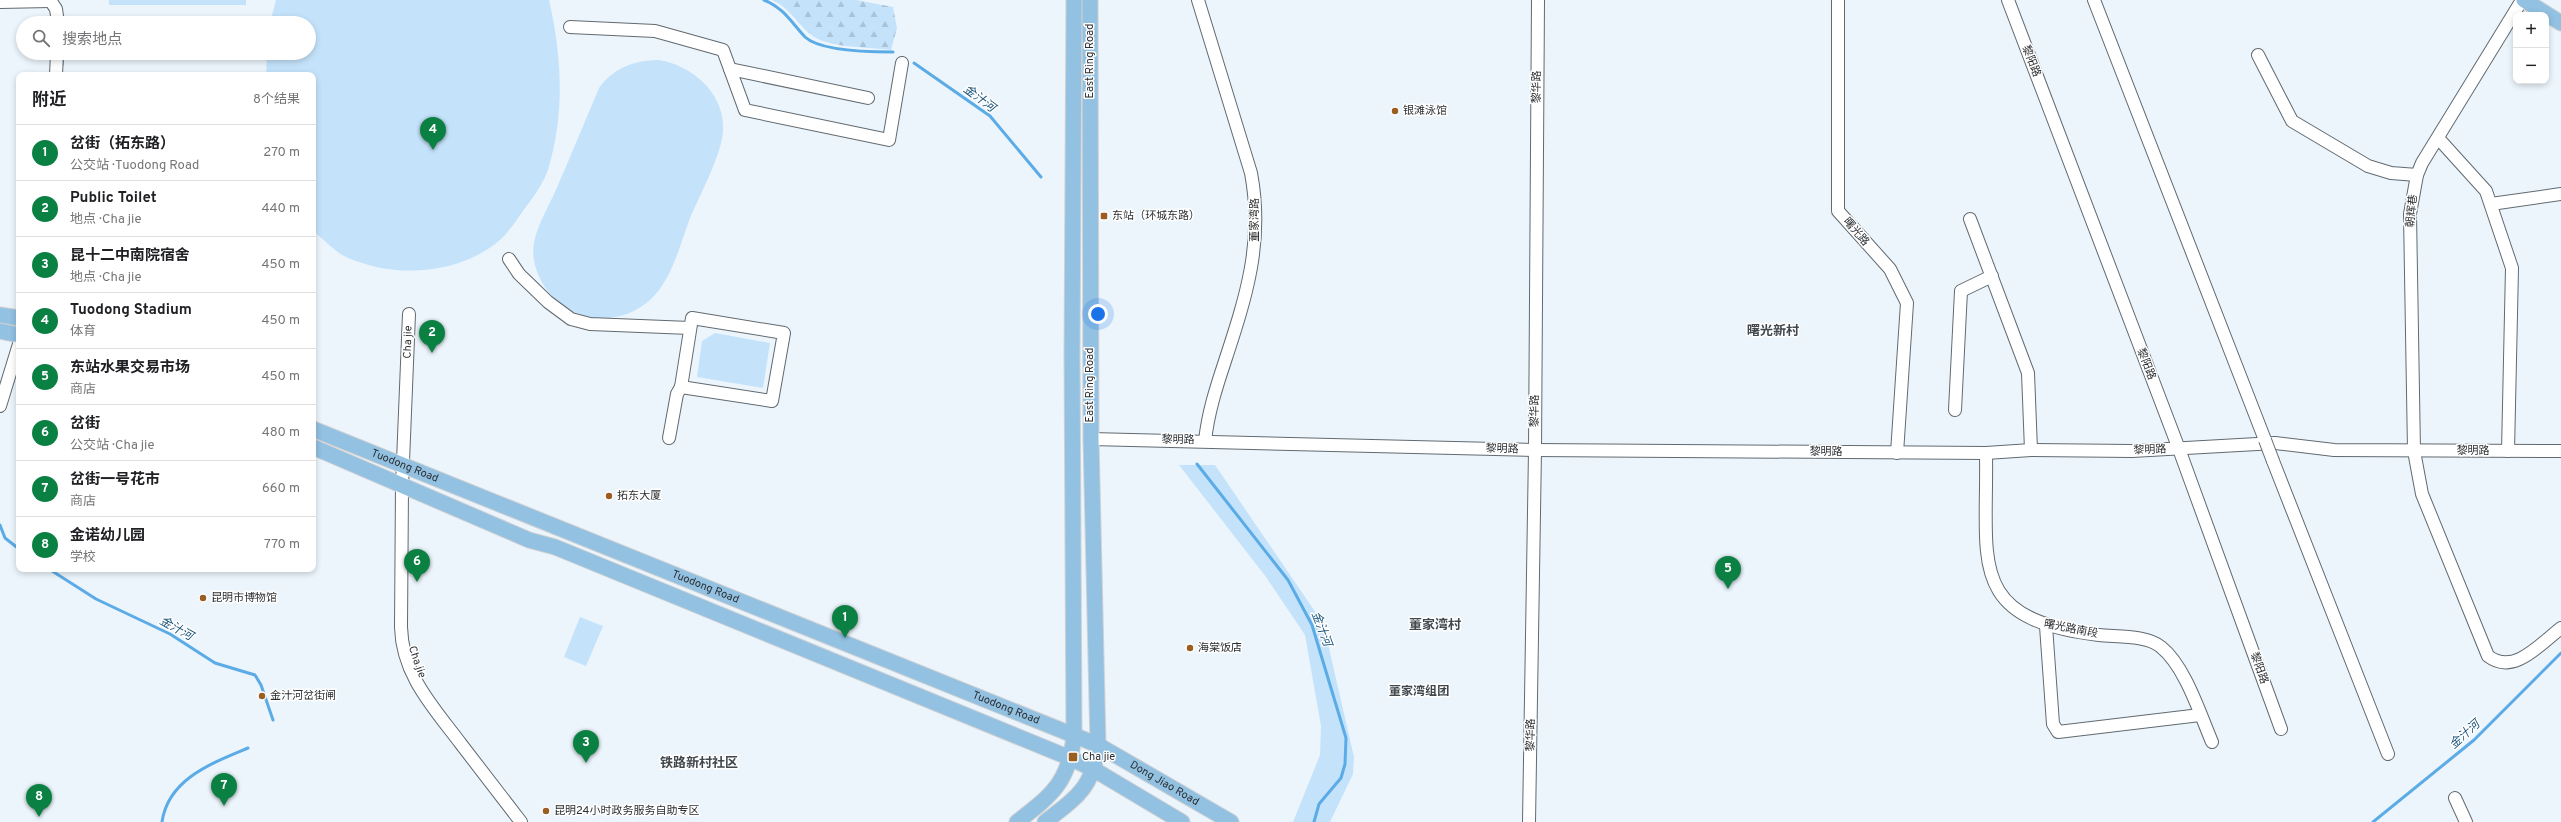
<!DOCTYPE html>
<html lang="zh">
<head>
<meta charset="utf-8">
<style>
  :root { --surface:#fff; --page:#f6f6f6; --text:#202124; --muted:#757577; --line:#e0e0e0; --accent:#0b8043 }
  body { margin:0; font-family:Overpass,"Noto Sans SC",sans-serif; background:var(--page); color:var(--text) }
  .controls { position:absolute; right:12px; top:12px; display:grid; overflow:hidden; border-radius:8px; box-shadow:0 2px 6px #0003 }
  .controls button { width:36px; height:36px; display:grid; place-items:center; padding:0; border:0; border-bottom:1px solid var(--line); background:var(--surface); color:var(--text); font:20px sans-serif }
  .you { position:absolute; left:1098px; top:314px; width:14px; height:14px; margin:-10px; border:3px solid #fff; border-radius:50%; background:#1a73e8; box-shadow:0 0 0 6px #1a73e833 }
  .badge { display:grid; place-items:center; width:26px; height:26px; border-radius:50%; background:var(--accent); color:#fff; font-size:13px; font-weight:700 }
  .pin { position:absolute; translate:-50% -33px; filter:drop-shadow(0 1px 2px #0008) }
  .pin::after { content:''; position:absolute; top:21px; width:14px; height:12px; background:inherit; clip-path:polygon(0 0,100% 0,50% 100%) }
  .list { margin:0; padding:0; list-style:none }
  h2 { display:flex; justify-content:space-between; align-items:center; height:52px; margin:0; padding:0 16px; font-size:17px }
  h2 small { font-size:13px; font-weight:400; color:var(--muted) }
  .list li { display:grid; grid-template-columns:26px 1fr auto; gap:12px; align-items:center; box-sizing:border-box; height:56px; padding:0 16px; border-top:1px solid var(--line) }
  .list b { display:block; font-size:15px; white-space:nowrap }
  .list p { margin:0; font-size:13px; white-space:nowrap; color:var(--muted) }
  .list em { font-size:13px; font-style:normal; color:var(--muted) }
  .icon { flex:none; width:22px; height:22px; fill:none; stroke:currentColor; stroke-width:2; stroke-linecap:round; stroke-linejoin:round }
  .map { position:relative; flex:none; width:2561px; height:822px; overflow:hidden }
  .search { position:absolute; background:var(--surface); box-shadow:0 2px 6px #0003; left:16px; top:16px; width:300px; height:44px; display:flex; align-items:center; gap:10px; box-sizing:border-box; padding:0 14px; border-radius:22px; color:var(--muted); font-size:15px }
  .panel { position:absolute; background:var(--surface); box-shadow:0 2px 6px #0003; left:16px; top:72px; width:300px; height:500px; border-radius:8px }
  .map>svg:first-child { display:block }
  .green { fill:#c4e3fb }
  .forest { fill:url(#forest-firs) }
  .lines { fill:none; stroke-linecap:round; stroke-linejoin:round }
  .stream { stroke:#5babe6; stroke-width:3 }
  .minor-casing { stroke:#626a70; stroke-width:14 }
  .major-casing { stroke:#d1d1d2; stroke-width:17 }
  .minor { stroke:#fff; stroke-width:12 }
  .major { stroke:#92c1e2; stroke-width:15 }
  .minor-bridge-casing { stroke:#626a70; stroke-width:14; stroke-linecap:butt }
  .minor-bridge { stroke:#fff; stroke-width:12 }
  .poi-dot { fill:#9a5f20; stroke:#fff; stroke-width:1.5 }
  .labels { text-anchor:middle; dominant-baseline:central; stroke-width:3; stroke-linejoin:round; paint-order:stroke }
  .street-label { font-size:11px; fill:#2c2f32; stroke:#fff }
  .poi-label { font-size:11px; fill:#2c2f32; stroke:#fff; text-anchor:start }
  .water-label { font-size:12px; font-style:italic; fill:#19547b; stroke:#fff }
  .neighbourhood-label { font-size:12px; font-weight:bold; fill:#40474d; stroke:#fff }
  .quarter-label { font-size:13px; font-weight:bold; fill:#40474d; stroke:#fff }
</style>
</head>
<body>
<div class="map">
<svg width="2561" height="822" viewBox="0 0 2561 822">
  <defs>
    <pattern id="forest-firs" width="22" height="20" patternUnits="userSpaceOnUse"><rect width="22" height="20" fill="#c4e3fb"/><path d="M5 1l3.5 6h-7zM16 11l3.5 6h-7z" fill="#a9c3d8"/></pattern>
  </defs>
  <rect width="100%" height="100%" fill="#ecf5fc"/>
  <g class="green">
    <rect x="109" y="0" width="137" height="5"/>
    <path d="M276,0H549C562,56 565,114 548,170C543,184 532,199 523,211C514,224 504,239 491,247C449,276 391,277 346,257C335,252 325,240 315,233L313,229V75H266L267,53H309V23H270Z"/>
    <path d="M659,60C696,66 730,99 722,139C717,163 700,195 690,218C680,245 672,279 651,299C633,316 608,322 584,316C553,308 526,271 535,238C539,223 548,207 555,192C570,158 584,123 599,88C613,68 635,60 659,60Z"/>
    <polygon points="715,333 770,343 763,388 697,377 702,341"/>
    <polygon points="1179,465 1215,465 1314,610 1325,631 1354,757 1353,774 1330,822 1293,822 1320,755 1321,726 1305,635 1266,577"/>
    <polygon points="580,617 603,626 586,666 564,657"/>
  </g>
  <path class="forest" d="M772,0H856L893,7L897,28L891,50C870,47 834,48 816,38C799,28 791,8 772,0Z"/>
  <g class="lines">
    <g class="stream">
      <path d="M764,0C784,8 791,22 805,37C820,51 872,52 893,52"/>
      <polyline points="914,63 990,116 1041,177"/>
      <polyline points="62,65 63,53"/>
      <polyline points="1197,464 1288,580 1312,625 1346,738 1345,764 1341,778 1319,804 1314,822"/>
      <polyline points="0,525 5,538 19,549"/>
      <polyline points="49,569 96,599 170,634 215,663 255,675 261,685 273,720"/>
      <path d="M162,822C168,779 212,763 248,748"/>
      <polyline points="2373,822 2474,740 2561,653"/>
    </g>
    <defs>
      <g id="minor">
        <polyline points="50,0 56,9 58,23"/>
        <path d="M1198,0L1251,173C1264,242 1246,297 1225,361C1216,388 1208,413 1205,441"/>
        <polyline points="1838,0 1838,211 1890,269 1907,303 1897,453"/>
        <polyline points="2008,0 2179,449 2281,729"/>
        <polyline points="2094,0 2265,440"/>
        <path d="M2522,0L2422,163L2417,175L2410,214L2414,451L2422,494L2488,656C2514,676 2540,644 2561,628"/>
        <polyline points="0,2 50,1"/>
        <polyline points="570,27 655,31 723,50 745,110 889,140 902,63"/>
        <polyline points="2258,55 2292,121 2368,166 2391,173 2417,175"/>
        <polyline points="730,69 868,98"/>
        <polyline points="56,75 57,53"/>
        <polyline points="2438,138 2486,191 2512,268 2508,451"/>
        <polyline points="2491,204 2561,194"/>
        <polyline points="1970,219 2028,373 2031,450"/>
        <polyline points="509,259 519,274 548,302 571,319 590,324 690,328"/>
        <path d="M409,314L402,486L401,627C402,675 434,708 461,744C481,770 501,796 521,822"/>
        <polygon points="692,318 784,333 772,401 681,387"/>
        <polyline points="0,406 19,344"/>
        <polyline points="1955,410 1961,291 1992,276"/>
        <polyline points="669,438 677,394 681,387"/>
        <polyline points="1091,439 1535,450 1986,453 2031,450 2132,451 2275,443 2334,450 2561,451"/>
        <path d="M1986,453C1988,562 1965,619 2099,635C2117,637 2147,635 2161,647C2185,666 2200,714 2212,742"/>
        <polyline points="2273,461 2388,754"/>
        <polyline points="2046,626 2053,724 2058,732 2200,715"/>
        <polyline points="2455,798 2466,822"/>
        <polyline points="1529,822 1535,450 1538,0"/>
      </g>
      <g id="major">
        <polyline points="2524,0 2561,23"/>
        <polyline points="0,315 19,318"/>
        <polyline points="0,331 19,335"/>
        <path id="s1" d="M313,429L1098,745L1231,822"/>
        <polyline points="313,447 529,540 555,547 1070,758 1093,769 1182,822"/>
        <path d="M1017,822C1052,795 1069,782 1074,736L1072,355L1074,0"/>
        <path d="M1045,822C1077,797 1093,788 1098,745L1091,439L1090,0"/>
      </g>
    </defs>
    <use href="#minor" class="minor-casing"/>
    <use href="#major" class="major-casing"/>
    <use href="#minor" class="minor"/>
    <use href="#major" class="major"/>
    <defs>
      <polyline id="minor-bridge" points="2265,440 2273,461"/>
    </defs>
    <use href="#minor-bridge" class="minor-bridge-casing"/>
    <use href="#minor-bridge" class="minor-bridge"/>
  </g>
  <g class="poi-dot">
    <circle cx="1395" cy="111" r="4"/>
    <rect x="1100" y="212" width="8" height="8" rx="2"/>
    <circle cx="609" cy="496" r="4"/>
    <circle cx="203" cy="598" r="4"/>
    <circle cx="1190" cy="648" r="4"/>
    <circle cx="262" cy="696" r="4"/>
    <rect x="1068" y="752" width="10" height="10" rx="2"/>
    <circle cx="546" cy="811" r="4"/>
  </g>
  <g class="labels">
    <g class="street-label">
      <text transform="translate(1090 61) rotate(-90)">East Ring Road</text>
      <text transform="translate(2031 61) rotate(69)">黎阳路</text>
      <text transform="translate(1537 87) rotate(-90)">黎华路</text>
      <text transform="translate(2412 211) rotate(-84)">朝辉巷</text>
      <text transform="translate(1255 220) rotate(-90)">董家湾路</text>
      <text transform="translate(1856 232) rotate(49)">曙光路</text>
      <text transform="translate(408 342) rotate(-88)">Cha jie</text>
      <text transform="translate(2146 364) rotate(69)">黎阳路</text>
      <text transform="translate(1090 385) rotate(-90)">East Ring Road</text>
      <text transform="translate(1535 411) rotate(-90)">黎华路</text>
      <text transform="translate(1178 440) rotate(1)">黎明路</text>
      <text transform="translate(1502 449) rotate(2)">黎明路</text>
      <text transform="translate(2150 450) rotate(-2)">黎明路</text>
      <text x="2473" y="451">黎明路</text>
      <text x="1826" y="452">黎明路</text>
      <text stroke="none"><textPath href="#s1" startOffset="99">Tuodong Road</textPath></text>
      <text stroke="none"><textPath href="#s1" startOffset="423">Tuodong Road</textPath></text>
      <text transform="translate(2071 629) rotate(11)">曙光路南段</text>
      <text transform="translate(417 662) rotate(71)">Cha jie</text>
      <text transform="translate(2259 668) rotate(71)">黎阳路</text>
      <text stroke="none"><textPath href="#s1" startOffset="747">Tuodong Road</textPath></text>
      <text transform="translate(1531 735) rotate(-89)">黎华路</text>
      <text stroke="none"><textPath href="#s1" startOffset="923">Dong Jiao Road</textPath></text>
    </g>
    <g class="poi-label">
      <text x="1403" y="111">银滩泳馆</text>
      <text x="1112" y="216">东站（环城东路）</text>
      <text x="617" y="496">拓东大厦</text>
      <text x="211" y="598">昆明市博物馆</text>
      <text x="1198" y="648">海棠饭店</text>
      <text x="270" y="696">金汁河岔街闸</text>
      <text x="1082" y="757">Cha jie</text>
      <text x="554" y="811">昆明24小时政务服务自助专区</text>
    </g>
    <g class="water-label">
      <text transform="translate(979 99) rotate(37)">金汁河</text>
      <text transform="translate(176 629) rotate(29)">金汁河</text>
      <text transform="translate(1321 629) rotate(69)">金汁河</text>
      <text transform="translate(2465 735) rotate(-42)">金汁河</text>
    </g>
    <g class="neighbourhood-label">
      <text x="1419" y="692">董家湾组团</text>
    </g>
    <g class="quarter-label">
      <text x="1773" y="332">曙光新村</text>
      <text x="1435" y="626">董家湾村</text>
      <text x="699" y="764">铁路新村社区</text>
    </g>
  </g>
</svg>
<div class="controls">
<button>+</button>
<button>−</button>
</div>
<div class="you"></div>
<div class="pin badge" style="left:845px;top:638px">1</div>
<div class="pin badge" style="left:432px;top:353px">2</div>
<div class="pin badge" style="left:586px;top:763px">3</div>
<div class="pin badge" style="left:433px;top:150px">4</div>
<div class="pin badge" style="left:1728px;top:589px">5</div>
<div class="pin badge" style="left:417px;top:582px">6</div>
<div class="pin badge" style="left:224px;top:806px">7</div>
<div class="pin badge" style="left:39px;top:817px">8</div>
<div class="search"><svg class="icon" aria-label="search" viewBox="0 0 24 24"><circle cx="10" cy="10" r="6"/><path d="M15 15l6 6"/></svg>搜索地点</div>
<section class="panel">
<h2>附近<small>8个结果</small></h2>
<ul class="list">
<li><span class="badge">1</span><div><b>岔街（拓东路）</b><p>公交站 · Tuodong Road</p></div><em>270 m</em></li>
<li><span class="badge">2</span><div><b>Public Toilet</b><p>地点 · Cha jie</p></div><em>440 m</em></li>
<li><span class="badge">3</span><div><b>昆十二中南院宿舍</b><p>地点 · Cha jie</p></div><em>450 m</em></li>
<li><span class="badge">4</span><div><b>Tuodong Stadium</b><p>体育</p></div><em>450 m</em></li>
<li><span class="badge">5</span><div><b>东站水果交易市场</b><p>商店</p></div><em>450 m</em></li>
<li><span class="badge">6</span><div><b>岔街</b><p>公交站 · Cha jie</p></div><em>480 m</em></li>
<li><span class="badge">7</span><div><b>岔街一号花市</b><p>商店</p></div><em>660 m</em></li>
<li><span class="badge">8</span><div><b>金诺幼儿园</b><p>学校</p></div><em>770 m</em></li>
</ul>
</section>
</div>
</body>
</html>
